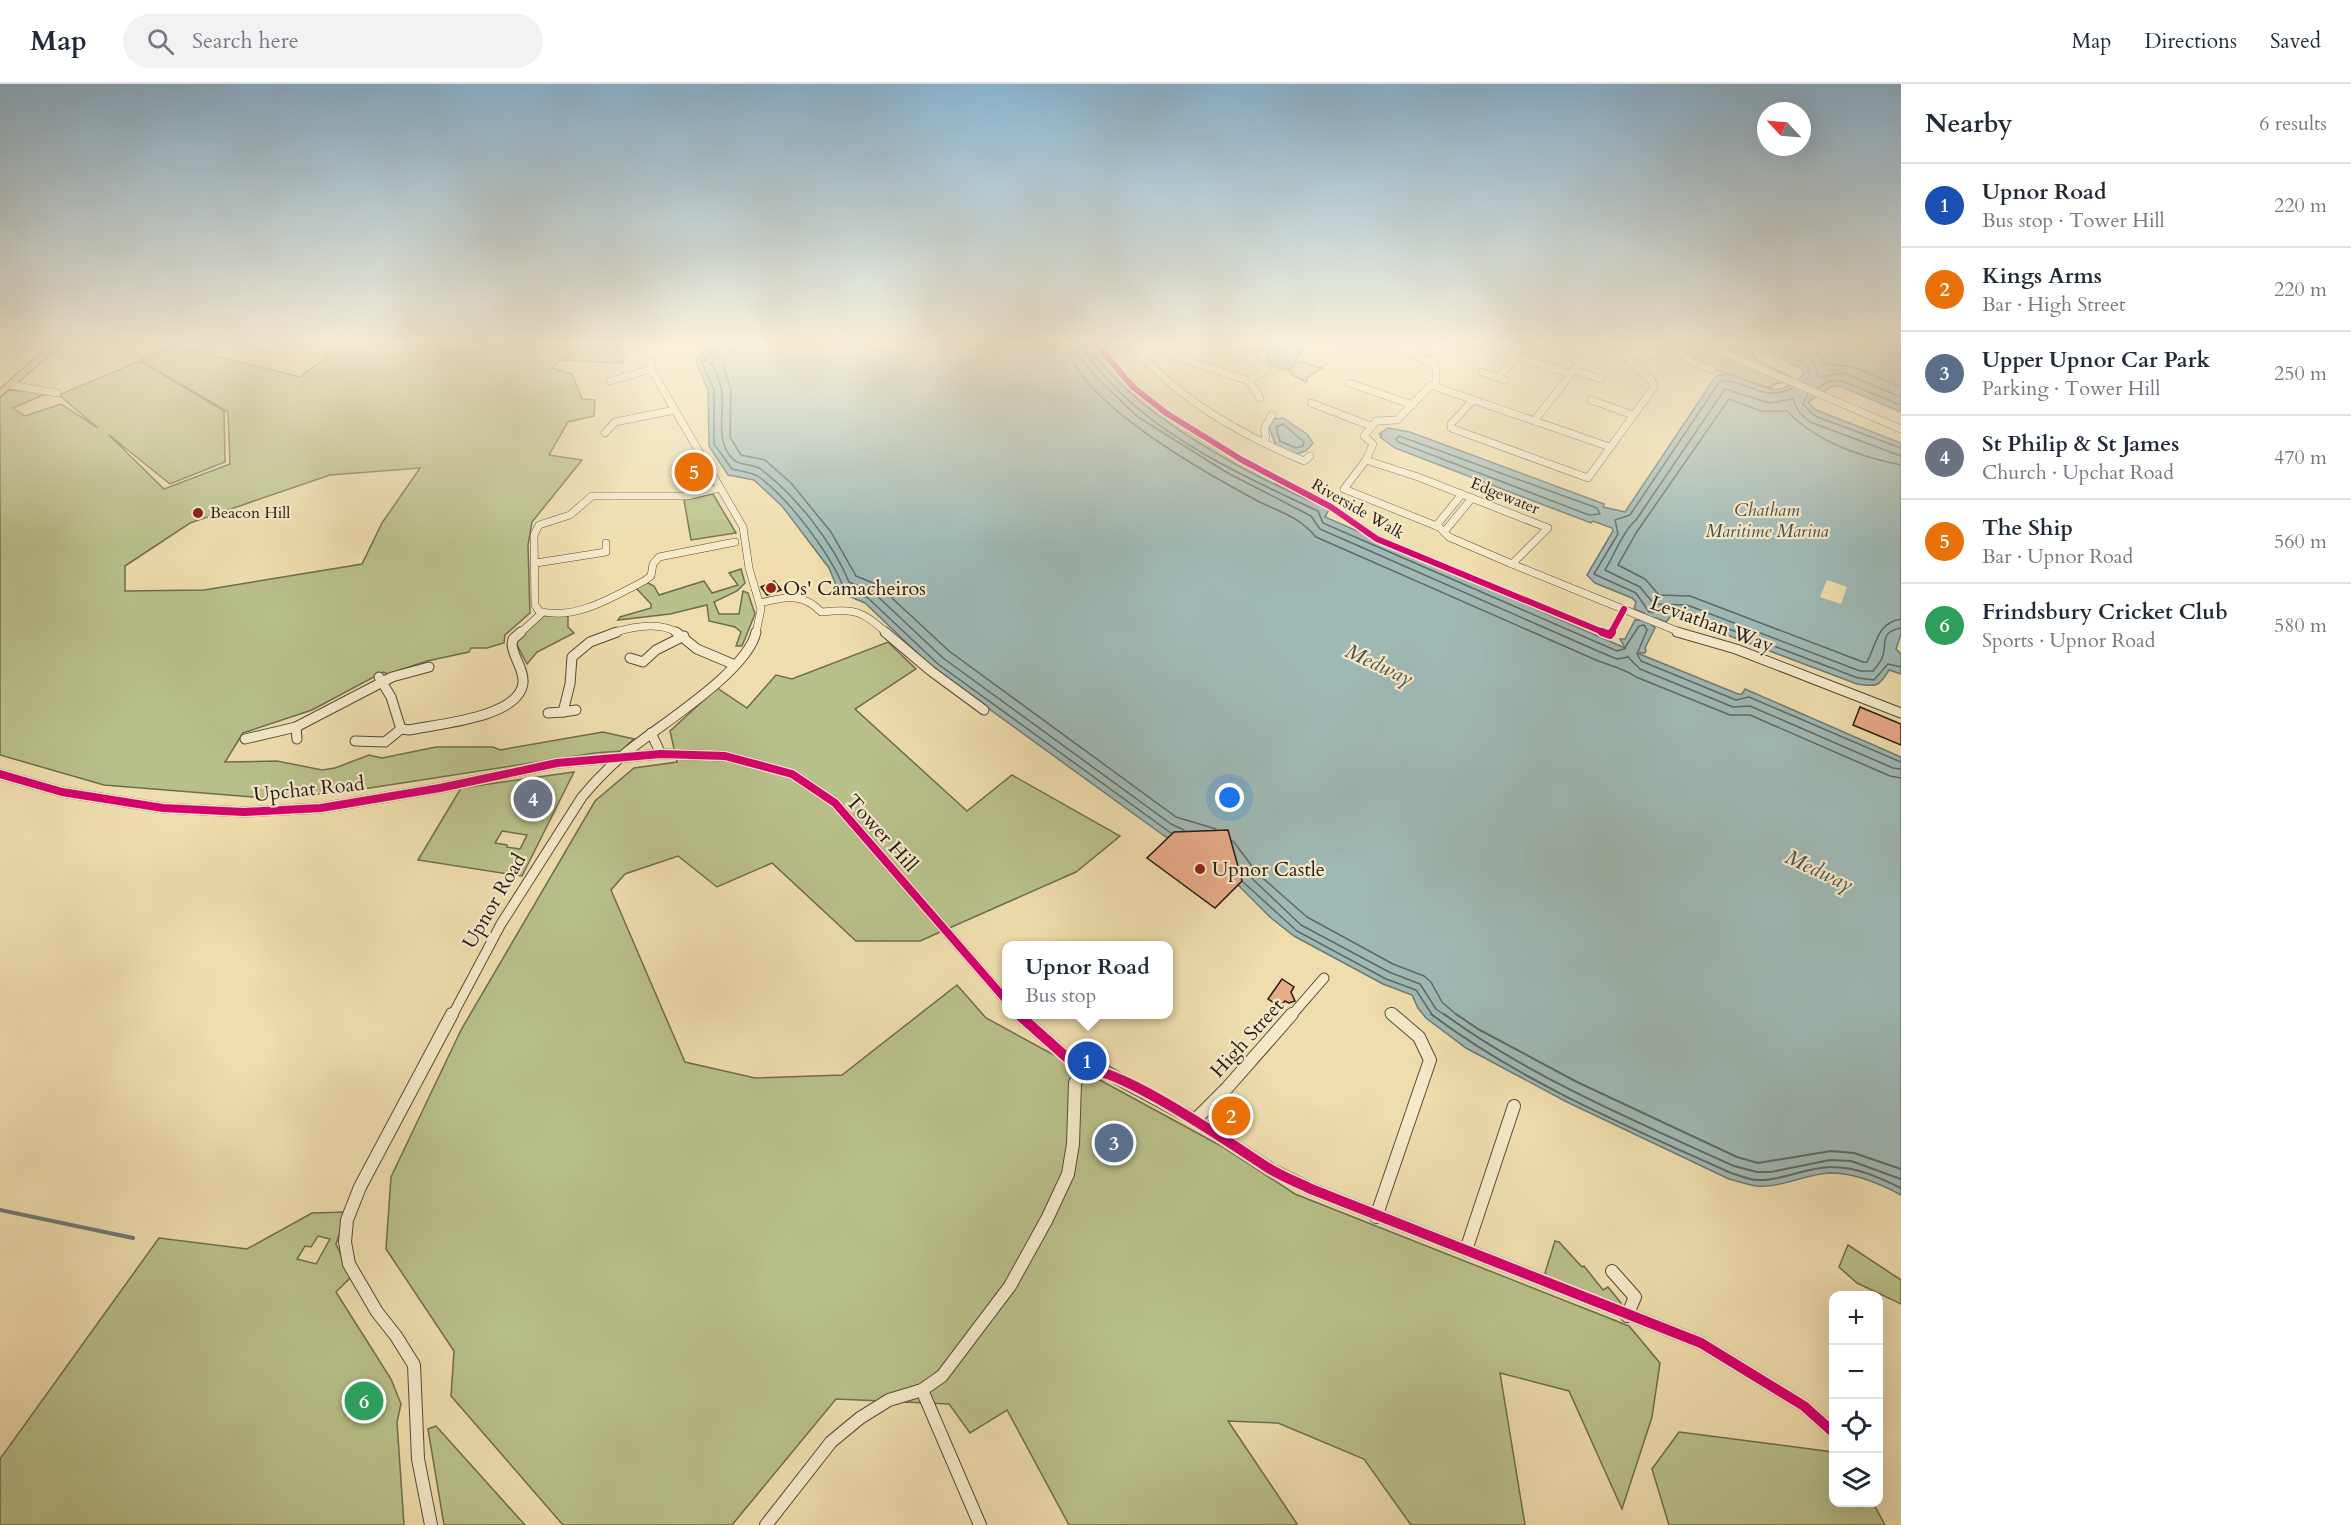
<!DOCTYPE html>
<html lang="en">
<head>
<meta charset="utf-8">
<style>
  :root { --surface:#fff; --page:#f2f2f3; --text:#1f2937; --muted:#747a83; --line:#e0e1e3; --accent:#8f2418 }
  body { margin:0; font-family:Cardo,serif; background:var(--page); color:var(--text) }
  .controls { position:absolute; right:18px; bottom:18px; display:grid; overflow:hidden; border-radius:12px; box-shadow:0 6px 24px #0002 }
  .controls button { width:54px; height:54px; display:grid; place-items:center; padding:0; border:0; border-bottom:2px solid var(--line); background:var(--surface); color:var(--text); font:30px sans-serif }
  .compass { position:absolute; left:1757px; top:18px; width:54px; height:54px; border-radius:50%; background:var(--surface); box-shadow:0 6px 24px #0002; rotate:296deg }
  .you { position:absolute; left:1230px; top:714px; width:21px; height:21px; margin:-15px; border:4px solid #fff; border-radius:50%; background:#1a73e8; box-shadow:0 0 0 9px #1a73e833 }
  .badge { display:grid; place-items:center; width:39px; height:39px; border-radius:50%; background:var(--accent); color:#fff; font-size:20px; font-weight:700 }
  .pin { position:absolute; translate:-50% -50%; border:3px solid #fff; box-shadow:0 2px 6px #0006 }
  .popup { position:absolute; left:1002px; top:857px; width:171px; height:78px; box-sizing:border-box; display:grid; place-content:center; border-radius:12px; background:var(--surface); filter:drop-shadow(0 2px 4px #0005); font-size:20px; white-space:nowrap; color:var(--muted) }
  .popup b { font-size:22px; color:var(--text) }
  .popup::after { content:''; position:absolute; left:50%; top:100%; margin-left:-12px; border:12px solid transparent; border-top-color:var(--surface) }
  .list { margin:0; padding:0; list-style:none }
  h2 { display:flex; justify-content:space-between; align-items:center; height:78px; margin:0; padding:0 24px; font-size:26px }
  h2 small { font-size:20px; font-weight:400; color:var(--muted) }
  .list li { display:grid; grid-template-columns:39px 1fr auto; gap:18px; align-items:center; box-sizing:border-box; height:84px; padding:0 24px; border-top:2px solid var(--line) }
  .list b { display:block; font-size:22px; white-space:nowrap }
  .list p { margin:0; font-size:20px; white-space:nowrap; color:var(--muted) }
  .list em { font-size:20px; font-style:normal; color:var(--muted) }
  .icon { flex:none; width:33px; height:33px; fill:none; stroke:currentColor; stroke-width:2; stroke-linecap:round; stroke-linejoin:round }
  .map { position:relative; flex:none; width:1901px; height:1441px; overflow:hidden }
  header { display:flex; align-items:center; gap:36px; box-sizing:border-box; height:84px; padding:0 30px; background:var(--surface); border-bottom:2px solid var(--line) }
  header strong { font-size:28px }
  nav { display:flex; gap:33px; margin-inline-start:auto; font-size:21px }
  .search { width:420px; height:54px; background:var(--page); display:flex; align-items:center; gap:15px; box-sizing:border-box; padding:0 21px; border-radius:33px; color:var(--muted); font-size:22px }
  main { display:flex }
  aside { flex:1; background:var(--surface) }
  .map>svg:first-child { display:block }
  .green { fill:#b9c18a; stroke:#6f6d4f; stroke-width:1.5; fill-rule:evenodd }
  .water { fill:#9fb9b5; stroke:#6e7975; stroke-width:1.5 }
  .pier { fill:#efddad }
  .lines { fill:none; stroke-linecap:round; stroke-linejoin:round }
  .shore-far1 { stroke:#626964; stroke-width:1.5 }
  .shore { stroke:#626964; stroke-width:2 }
  .stream { stroke:#6e7975; stroke-width:4 }
  .building { fill:#e7ab88; stroke:#251914; stroke-width:1.5 }
  .street-far2-casing { stroke:#584a3a; stroke-width:8 }
  .street-far1-casing { stroke:#584a3a; stroke-width:11 }
  .street-casing { stroke:#584a3a; stroke-width:14 }
  .primary-casing { stroke:#251914; stroke-width:2 }
  .street-far2 { stroke:#f5e9ca; stroke-width:7 }
  .street-far1 { stroke:#f5e9ca; stroke-width:9 }
  .street { stroke:#f5e9ca; stroke-width:12 }
  .primary { fill:#e8be76; fill-rule:evenodd }
  .cycleway-far2-casing { stroke:#f5e9ca; stroke-width:9 }
  .cycleway-far1-casing { stroke:#f5e9ca; stroke-width:11 }
  .cycleway-casing { stroke:#f5e9ca; stroke-width:14 }
  .cycleway-far2 { stroke:#d6006c; stroke-width:6 }
  .cycleway-far1 { stroke:#d6006c; stroke-width:8 }
  .cycleway { stroke:#d6006c; stroke-width:10 }
  .poi-dot { fill:#8f2418; stroke:#f5e9ca; stroke-width:2 }
  .labels { text-anchor:middle; dominant-baseline:central; stroke-width:4.5; stroke-linejoin:round; paint-order:stroke }
  .far-street-label { font-size:16px; fill:#251914; stroke:#f5e9ca }
  .far-poi-label { font-size:16px; fill:#251914; stroke:#f5e9ca; text-anchor:start }
  .far-water-label { font-size:18px; font-style:italic; fill:#50514c; stroke:#f5e9ca }
  .poi-label { font-size:20px; fill:#251914; stroke:#f5e9ca; text-anchor:start }
  .street-label { font-size:20px; fill:#251914; stroke:#f5e9ca }
  .water-label { font-size:21px; font-style:italic; fill:#50514c; stroke:#f5e9ca }
</style>
</head>
<body>
<header>
<strong>Map</strong>
<div class="search"><svg class="icon" aria-label="search" viewBox="0 0 24 24"><circle cx="10" cy="10" r="6"/><path d="M15 15l6 6"/></svg>Search here</div>
<nav><a>Map</a><a>Directions</a><a>Saved</a></nav>
</header>
<main>
<div class="map">
<svg width="1901" height="1441" viewBox="0 0 1901 1441">
  <rect width="100%" height="100%" fill="#efddad"/>
  <filter id="stains"><feTurbulence type="fractalNoise" baseFrequency=".00333" numOctaves="4"/><feColorMatrix values="0 0 0 0 .2 0 0 0 0 .09 0 0 0 0 .02 0 0 0 .5 -.17"/></filter>
  <radialGradient id="worn" r=".72"><stop offset=".6" stop-color="#630" stop-opacity="0"/><stop offset="1" stop-color="#630" stop-opacity=".3"/></radialGradient>
  <g class="green">
    <path d="M343,261H619L624,275L622,279L561,276L552,284L572,290L582,315L595,316L594,332L568,338L549,371L582,376L532,438L528,461L530,529L505,551L504,559L487,564H471L469,568L427,577L388,590L383,588L312,626L243,649L225,678L277,677L322,686L335,684L369,671L382,674L436,663H493L500,666L603,648L634,655L621,667L595,669L344,708L266,714L104,701L0,671V311L6,306L50,308L13,324L25,332L61,320L98,344L59,311L140,277L224,327L225,378L170,400L109,351L164,405L230,380L228,328L140,276L177,262L300,293ZM420,384L382,439L362,480L204,506L125,507V482L190,439L330,391Z"/>
    <path d="M1062,261H1095C1123,298 1154,324 1194,348V350L1200,351L1278,398L1275,400L1329,425L1325,433L1170,358Z"/>
    <polygon points="1684,261 1699,261 1784,298 1775,300 1770,304 1704,282 1685,268"/>
    <polygon points="1715,261 1739,261 1750,267 1757,276 1791,293 1789,294"/>
    <polygon points="1299,277 1322,284 1308,293 1306,298 1292,291 1289,286"/>
    <polygon points="713,410 736,449 691,456 684,416"/>
    <polygon points="741,485 745,499 737,507 714,518 719,530 739,530 743,507 748,509 755,530 742,562 736,562 741,548 735,543 709,537 707,521 670,530 618,536 620,533 651,524 651,520 635,503 646,498 654,502 659,511 704,497 712,509 738,501 729,489"/>
    <polygon points="568,530 568,543 574,549 537,568 527,580 516,559 517,553 542,532"/>
    <polygon points="888,558 916,585 855,625 967,727 1012,691 1120,752 1076,788 920,857 856,857 772,779 717,803 678,772 625,790 611,806 685,978 755,994 842,991 957,901 986,934 1223,1063 1295,1110 1629,1242 1660,1279 1652,1333 1622,1425 1569,1307 1500,1289 1525,1441 1411,1441 1364,1375 1278,1339 1228,1337 1297,1440 1296,1441 1069,1441 1007,1326 970,1349 949,1320 836,1315 732,1441 563,1441 451,1312 454,1267 386,1165 391,1093 461,946 595,717 634,684 677,678 670,647 717,604 747,624 776,591 792,595"/>
    <path d="M574,688L522,792L418,776L461,704ZM502,747L527,751L520,765L507,763V761L495,759Z"/>
    <path d="M347,1128L336,1160L351,1193L336,1208L391,1295L401,1320L397,1338L404,1441H0V1375L159,1154L247,1165L312,1129ZM318,1152L330,1155L316,1180L297,1175L305,1162L311,1163Z"/>
    <polygon points="1555,1157 1559,1158 1582,1183 1584,1182 1603,1206 1608,1203 1621,1219 1618,1227 1552,1198 1545,1189"/>
    <polygon points="1848,1161 1901,1196 1901,1220 1857,1199 1839,1183"/>
    <polygon points="436,1342 525,1441 444,1441 428,1345"/>
    <polygon points="1679,1348 1833,1368 1834,1418 1873,1419 1885,1441 1669,1441 1652,1385"/>
  </g>
  <g class="water">
    <path d="M709,261H1088C1131,330 1254,394 1329,425L1325,433L1625,564L1620,555H1625L1635,536H1640L1644,529L1634,525L1636,518L1632,514L1595,499L1587,491L1613,447L1612,444L1593,437L1591,439L1395,364L1380,353L1382,351L1379,350L1388,344L1410,348L1604,420L1603,423L1625,428L1716,292C1746,282 1767,328 1804,290L1803,286L1799,283L1748,261H1901V328L1840,302L1831,303L1808,318L1816,326L1901,359V550L1896,565L1901,570V590L1889,586C1879,603 1876,603 1857,600L1677,532L1670,533L1666,538L1655,534L1651,540L1655,544L1645,564L1646,567L1645,569H1637L1738,610H1742L1745,605L1901,673V1111C1879,1099 1855,1089 1830,1089C1805,1090 1782,1104 1757,1102C1748,1101 1738,1097 1729,1095L1567,1018L1466,964L1426,934L1418,924L1412,911L1383,900L1294,852L1270,833L1230,793L1163,751L934,585L865,519L839,508L829,484L782,422L754,396L728,391L709,362L708,307L696,277Z"/>
    <path d="M1262,261H1300L1303,266L1291,284C1276,290 1263,275 1262,261Z"/>
    <polygon points="1283,334 1307,350 1313,359 1306,367 1296,370 1276,362 1269,343 1274,335"/>
  </g>
  <polygon class="pier" points="1827,496 1847,503 1841,520 1820,513"/>
  <g class="lines">
    <g class="shore-far1">
      <path d="M713,261V266L702,279L714,306V360L732,385C740,387 752,388 759,393C790,416 829,468 844,504L868,514L938,580L1171,749"/>
      <path d="M721,261L719,270L711,279C716,288 721,298 722,309C724,330 716,353 730,372C739,384 752,378 762,386C796,412 833,459 849,498L873,508L943,574L1171,740L1184,746"/>
      <polyline points="730,261 729,270 723,281 731,306 730,353 741,371 765,376 791,399 831,448 856,492 878,501 949,567 1176,733 1216,745"/>
      <path d="M1067,261C1079,319 1204,388 1254,415C1280,429 1296,430 1316,453L1596,576C1610,582 1624,584 1636,593L1730,631H1750L1890,692L1901,694"/>
      <polyline points="1076,261 1078,271 1097,294 1138,333 1226,388 1311,432 1320,445 1600,568 1617,575 1628,573 1640,585 1733,623 1750,622 1893,684 1901,685"/>
      <path d="M1083,261C1086,271 1094,279 1100,287C1153,351 1244,393 1318,427L1323,439L1617,567L1624,565L1639,542L1644,541L1647,546L1637,570L1641,577L1736,616L1749,613L1901,678"/>
      <polyline points="1763,261 1807,281 1810,289 1805,298"/>
      <polyline points="1782,261 1812,275 1819,293 1844,289 1901,313"/>
      <polyline points="1805,261 1817,268 1826,280 1854,283 1901,303"/>
      <path d="M1794,304C1758,319 1752,296 1720,297L1630,431L1615,436L1618,450L1594,490L1636,509L1649,528H1684L1858,594L1874,596L1888,580L1901,583"/>
      <polyline points="1818,304 1830,297 1842,297 1901,321"/>
      <polyline points="1808,310 1803,320 1815,332 1901,364"/>
      <polygon points="1283,340 1304,358 1303,362 1296,364 1280,357 1276,343"/>
      <polygon points="1399,352 1597,424 1600,430 1589,431 1398,358 1396,355"/>
      <path d="M1901,372L1810,338L1799,328L1793,315L1769,319L1725,305L1636,436C1624,446 1614,471 1605,486L1640,503L1654,520L1687,521L1860,587H1873C1876,583 1880,579 1882,574C1888,561 1878,548 1901,544"/>
      <path d="M1901,381C1861,373 1815,357 1787,327H1761L1729,315L1636,449L1618,481L1645,495L1659,511L1690,512L1863,578H1867C1877,559 1877,539 1901,535"/>
      <polyline points="1233,757 1258,790 1307,833 1393,880 1424,892 1431,898 1442,918 1458,932"/>
      <polyline points="1240,783 1301,841 1389,888 1420,900 1436,925 1446,932"/>
      <polyline points="1243,798 1297,847 1386,895 1416,906 1433,932"/>
    </g>
    <g class="shore">
      <path d="M1431,930C1521,998 1629,1043 1731,1089C1739,1091 1749,1096 1758,1096C1783,1097 1806,1083 1831,1083C1857,1083 1878,1093 1901,1104"/>
      <path d="M1444,930C1528,992 1639,1039 1734,1082L1757,1088H1771L1830,1076L1851,1077L1901,1095"/>
      <polyline points="1456,930 1478,945 1577,998 1737,1073 1758,1079 1831,1067 1854,1069 1901,1085"/>
    </g>
    <polyline class="stream" points="0,1126 133,1154"/>
  </g>
  <g class="building">
    <polygon points="774,497 781,506 767,511 761,503"/>
    <polygon points="1860,623 1901,640 1901,661 1853,641"/>
    <polygon points="536,699 548,702 530,731 517,728"/>
    <polygon points="1228,746 1242,797 1215,824 1147,774 1174,748"/>
    <polygon points="1282,895 1294,903 1291,908 1295,917 1289,919 1285,917 1280,923 1268,915"/>
    <polygon points="1231,1012 1249,1023 1233,1051 1224,1045 1225,1043 1216,1035 1219,1029 1217,1025"/>
  </g>
  <g class="lines">
    <defs>
      <g id="street-far2">
        <path d="M1132,261C1178,315 1239,350 1304,377L1310,372"/>
        <polyline points="1237,261 1257,265 1263,274"/>
        <polyline points="1345,261 1411,265"/>
        <polygon points="1424,261 1441,267 1442,274 1426,277 1411,269 1413,263"/>
        <polyline points="1484,261 1571,290"/>
        <polyline points="1706,261 1901,345"/>
        <polyline points="1623,269 1682,270 1679,261"/>
        <polyline points="1442,270 1461,267 1475,261"/>
        <polyline points="1682,270 1692,278 1712,286"/>
        <polyline points="1139,271 1159,267 1249,297 1260,314"/>
        <polyline points="1431,277 1436,286 1436,303 1610,363"/>
        <polyline points="651,278 651,285 743,443 749,484 761,525 756,549"/>
        <polyline points="1574,286 1601,295"/>
        <polyline points="1482,288 1505,296"/>
        <polyline points="1499,293 1517,272"/>
        <polyline points="610,297 651,285"/>
        <polyline points="1249,297 1267,285"/>
        <polyline points="1349,299 1413,321"/>
        <polyline points="10,301 57,309"/>
        <polyline points="1473,316 1451,340 1451,344 1588,394 1654,303 1652,297 1630,278 1618,261"/>
        <polyline points="1591,316 1633,331"/>
        <polyline points="1311,319 1371,342"/>
        <polyline points="1534,337 1581,277 1561,269 1552,262"/>
        <polyline points="605,349 615,338 675,326"/>
        <polyline points="1263,358 1266,353 1264,345 1272,331"/>
        <polygon points="1366,376 1418,393 1548,444 1512,480 1449,453 1439,443 1344,405"/>
        <polyline points="1366,376 1373,360 1364,352 1376,337 1397,336 1431,301 1436,303"/>
        <path d="M719,404L687,412H592L570,431L539,441L534,451L535,521L539,527C575,537 613,513 644,497L651,492L653,480L659,473L735,458"/>
        <polyline points="1436,442 1462,410"/>
        <polyline points="1444,448 1472,414"/>
        <polyline points="536,479 606,468 606,459"/>
        <polyline points="1512,480 1682,549"/>
        <path d="M760,519C783,513 803,508 821,528C857,525 860,526 887,549"/>
        <polyline points="520,549 542,529"/>
        <path d="M612,549C631,543 660,537 678,549"/>
      </g>
      <g id="street-far1">
        <polyline points="676,548 697,565 735,581"/>
        <polyline points="885,548 931,587 984,626"/>
        <polyline points="1677,548 1736,565 1901,629"/>
        <polyline points="630,574 643,578 656,566 684,552"/>
        <path d="M379,593L391,613L401,645L409,646C437,640 519,634 523,599C524,584 513,574 512,560L513,555L521,548"/>
        <polyline points="563,628 576,626"/>
        <polyline points="548,629 563,628 570,600 572,573 590,558 617,548"/>
        <polyline points="296,643 297,655"/>
        <polyline points="651,649 661,670"/>
        <polyline points="245,655 296,643 392,593 429,583"/>
        <polyline points="355,657 385,658 401,645"/>
        <polyline points="0,690 62,708 163,724 244,728 321,724 440,704 557,679 661,670 725,672 792,690 835,719 1006,916"/>
        <polyline points="1390,929 1394,932"/>
        <polyline points="1017,930 1019,932"/>
        <path d="M452,932L501,840L582,713C596,696 611,681 628,667C660,641 748,587 756,548"/>
        <polyline points="1291,932 1324,894"/>
      </g>
      <g id="street">
        <polyline points="1018,930 1082,987"/>
        <polyline points="1195,1036 1227,1004 1292,930"/>
        <polyline points="1376,1133 1430,976 1419,953 1392,930"/>
        <polyline points="1466,1166 1514,1022"/>
        <polyline points="1612,1187 1635,1213 1627,1232"/>
        <polyline points="922,1306 980,1441"/>
        <polyline points="431,1441 418,1375 414,1281 396,1252 377,1228 349,1180 345,1158 347,1136 360,1103 452,930"/>
        <polyline points="766,1441 831,1358 860,1334 889,1316 922,1306 942,1292 1010,1202 1047,1135 1068,1090 1073,1060 1075,999 1082,987 1089,984 1106,988 1195,1036 1272,1086 1311,1105 1701,1259 1804,1322 1834,1349"/>
      </g>
      <polygon id="primary" points="50,261 61,261 0,313 0,305"/>
    </defs>
    <use href="#street-far2" class="street-far2-casing"/>
    <use href="#street-far1" class="street-far1-casing"/>
    <use href="#street" class="street-casing"/>
    <use href="#primary" class="primary-casing"/>
    <use href="#street-far2" class="street-far2"/>
    <use href="#street-far1" class="street-far1"/>
    <use href="#street" class="street"/>
    <use href="#primary" class="primary"/>
    <defs>
      <g id="cycleway-far2">
        <polyline points="1097,261 1133,303 1166,329 1242,376 1331,423 1377,455 1605,549"/>
        <polyline points="1611,549 1624,525"/>
      </g>
      <g id="cycleway-far1">
        <polyline points="1602,548 1610,551 1612,548"/>
        <polyline points="0,690 62,708 163,724 244,728 321,724 440,704 557,679 661,670 725,672 792,690 835,719 1006,916"/>
        <polyline points="1017,930 1019,932"/>
      </g>
      <path id="cycleway" d="M1018,930L1082,987C1109,975 1240,1066 1270,1085C1283,1093 1297,1098 1311,1105L1701,1259L1804,1322L1834,1349"/>
    </defs>
    <use href="#cycleway-far2" class="cycleway-far2-casing"/>
    <use href="#cycleway-far1" class="cycleway-far1-casing"/>
    <use href="#cycleway" class="cycleway-casing"/>
    <use href="#cycleway-far2" class="cycleway-far2"/>
    <use href="#cycleway-far1" class="cycleway-far1"/>
    <use href="#cycleway" class="cycleway"/>
  </g>
  <linearGradient id="sky" x2="0" y2="1"><stop stop-color="#8bb6d4"/><stop offset="0.56" stop-color="#f8f0da"/><stop offset="1" stop-color="#f8f0da" stop-opacity="0"/></linearGradient>
  <rect width="1901" height="463" fill="url(#sky)"/>
  <g class="poi-dot">
    <circle cx="198" cy="429" r="6"/>
    <circle cx="771" cy="504" r="6"/>
    <circle cx="1200" cy="785" r="6"/>
  </g>
  <g class="labels">
    <g class="far-street-label">
      <text transform="translate(1505 412) rotate(22)">Edgewater</text>
      <text transform="translate(1358 425) rotate(30)">Riverside Walk</text>
    </g>
    <g class="far-poi-label">
      <text x="210" y="429">Beacon Hill</text>
    </g>
    <g class="far-water-label">
      <text x="1767" y="426">Chatham<tspan x="1767" dy="21">Maritime Marina</tspan></text>
    </g>
    <g class="poi-label">
      <text x="783" y="504">Os' Camacheiros</text>
      <text x="1212" y="785">Upnor Castle</text>
    </g>
    <g class="street-label">
      <text transform="translate(1712 540) rotate(20)">Leviathan Way</text>
      <text transform="translate(309 705) rotate(-6)">Upchat Road</text>
      <text transform="translate(882 749) rotate(48)">Tower Hill</text>
      <text transform="translate(494 817) rotate(-60)">Upnor Road</text>
      <text transform="translate(1247 954) rotate(-48)">High Street</text>
    </g>
    <g class="water-label">
      <text transform="translate(1379 581) rotate(25)">Medway</text>
      <text transform="translate(1819 787) rotate(25)">Medway</text>
    </g>
  </g>
  <rect width="100%" height="100%" filter="url(#stains)"/>
  <rect width="100%" height="100%" fill="url(#worn)"/>
</svg>
<div class="controls">
<button>+</button>
<button>−</button>
<button><svg class="icon" aria-label="locate" viewBox="0 0 24 24"><circle cx="12" cy="12" r="6"/><path d="M12 2v4M12 18v4M2 12h4M18 12h4"/></svg></button>
<button><svg class="icon" aria-label="layers" viewBox="0 0 24 24"><path d="M12 4l9 5-9 5-9-5zM3 14l9 5 9-5"/></svg></button>
</div>
<svg class="compass" viewBox="-18 -18 36 36"><path d="M0-13l5 13h-10z" fill="#e53935"/><path d="M0 13l5-13h-10z" fill="#747a83"/></svg>
<div class="you"></div>
<div class="pin badge" style="left:1087px;top:977px;background:#1a4fb4">1</div>
<div class="popup"><b>Upnor Road</b>Bus stop</div>
<div class="pin badge" style="left:1231px;top:1032px;background:#e8710a">2</div>
<div class="pin badge" style="left:1114px;top:1059px;background:#5c6f8a">3</div>
<div class="pin badge" style="left:533px;top:715px;background:#6b7280">4</div>
<div class="pin badge" style="left:694px;top:388px;background:#e8710a">5</div>
<div class="pin badge" style="left:364px;top:1317px;background:#2e9e5b">6</div>
</div>
<aside>
<h2>Nearby<small>6 results</small></h2>
<ul class="list">
<li><span class="badge" style="background:#1a4fb4">1</span><div><b>Upnor Road</b><p>Bus stop · Tower Hill</p></div><em>220 m</em></li>
<li><span class="badge" style="background:#e8710a">2</span><div><b>Kings Arms</b><p>Bar · High Street</p></div><em>220 m</em></li>
<li><span class="badge" style="background:#5c6f8a">3</span><div><b>Upper Upnor Car Park</b><p>Parking · Tower Hill</p></div><em>250 m</em></li>
<li><span class="badge" style="background:#6b7280">4</span><div><b>St Philip &amp; St James</b><p>Church · Upchat Road</p></div><em>470 m</em></li>
<li><span class="badge" style="background:#e8710a">5</span><div><b>The Ship</b><p>Bar · Upnor Road</p></div><em>560 m</em></li>
<li><span class="badge" style="background:#2e9e5b">6</span><div><b>Frindsbury Cricket Club</b><p>Sports · Upnor Road</p></div><em>580 m</em></li>
</ul>
</aside>
</main>
</body>
</html>
